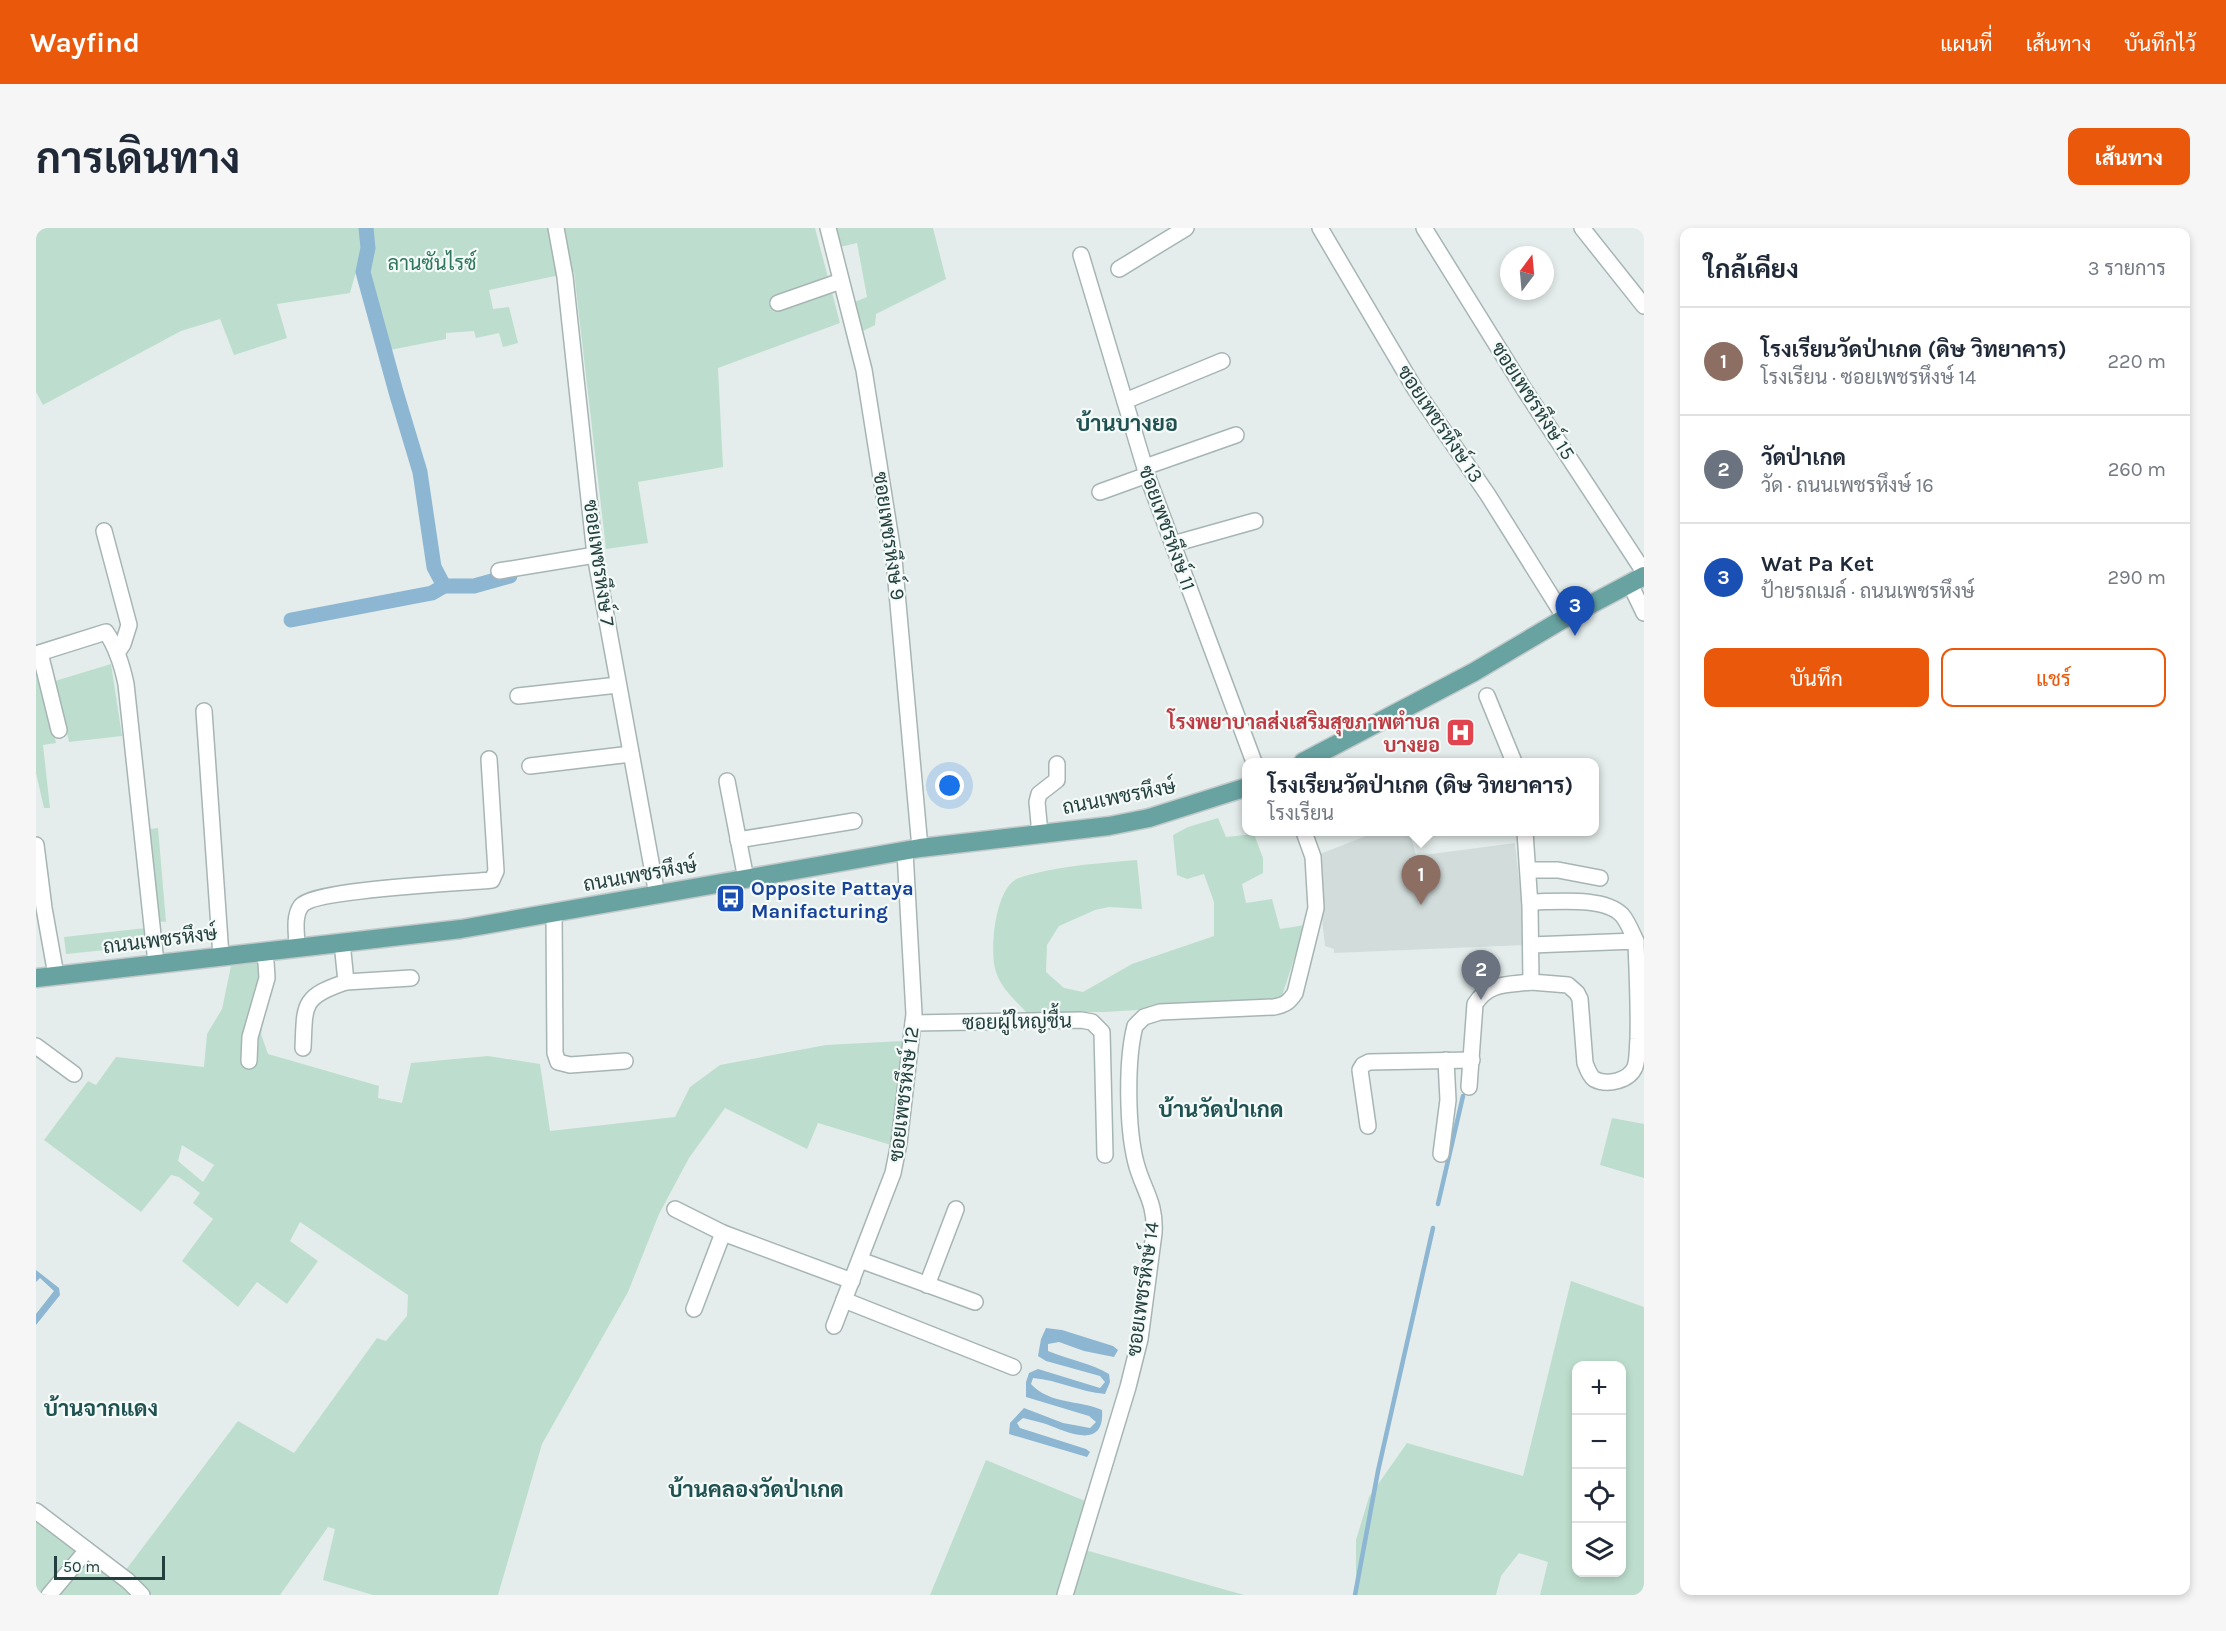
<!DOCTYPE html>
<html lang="th">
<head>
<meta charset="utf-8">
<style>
  :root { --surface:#fff; --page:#f6f6f7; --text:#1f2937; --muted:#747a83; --line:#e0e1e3; --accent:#ea580c }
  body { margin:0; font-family:Karla,Sarabun,sans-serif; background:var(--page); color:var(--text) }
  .controls { position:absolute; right:18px; bottom:18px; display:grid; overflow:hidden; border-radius:12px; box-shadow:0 3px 9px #0003 }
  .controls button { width:54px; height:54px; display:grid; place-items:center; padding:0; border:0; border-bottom:2px solid var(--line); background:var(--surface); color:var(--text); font:30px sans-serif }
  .compass { position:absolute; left:1464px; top:18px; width:54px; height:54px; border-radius:50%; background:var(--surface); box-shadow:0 3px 9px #0003; rotate:16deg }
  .scale { position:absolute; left:18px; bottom:15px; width:111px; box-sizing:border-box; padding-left:6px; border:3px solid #233f3e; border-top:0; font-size:16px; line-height:21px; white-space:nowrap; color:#233f3e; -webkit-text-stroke:4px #f4faf8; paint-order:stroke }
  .you { position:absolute; left:914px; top:558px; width:21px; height:21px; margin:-15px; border:4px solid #fff; border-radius:50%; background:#1a73e8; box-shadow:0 0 0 9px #1a73e833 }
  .badge { display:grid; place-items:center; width:39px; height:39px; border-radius:50%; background:var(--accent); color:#fff; font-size:20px; font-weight:700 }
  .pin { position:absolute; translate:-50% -50px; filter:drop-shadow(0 2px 3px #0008) }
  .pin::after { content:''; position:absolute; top:32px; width:21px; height:18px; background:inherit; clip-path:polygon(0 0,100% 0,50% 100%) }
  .popup { position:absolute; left:1206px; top:530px; width:357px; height:78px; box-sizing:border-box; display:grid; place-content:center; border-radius:12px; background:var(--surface); filter:drop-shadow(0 2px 4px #0005); font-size:20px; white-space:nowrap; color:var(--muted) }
  .popup b { font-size:22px; color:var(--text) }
  .popup::after { content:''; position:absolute; left:50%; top:100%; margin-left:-12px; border:12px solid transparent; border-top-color:var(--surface) }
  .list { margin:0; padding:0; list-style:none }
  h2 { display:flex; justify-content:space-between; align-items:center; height:78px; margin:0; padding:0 24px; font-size:26px }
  h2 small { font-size:20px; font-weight:400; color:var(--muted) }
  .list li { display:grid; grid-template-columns:39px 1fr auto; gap:18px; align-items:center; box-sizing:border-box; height:108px; padding:0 24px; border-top:2px solid var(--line) }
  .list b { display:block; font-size:22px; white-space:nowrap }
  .list p { margin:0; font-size:20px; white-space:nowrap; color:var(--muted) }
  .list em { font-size:20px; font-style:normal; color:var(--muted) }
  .actions { display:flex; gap:12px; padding:18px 24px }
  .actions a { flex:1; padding:14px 0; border:2px solid var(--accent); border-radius:12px; text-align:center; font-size:21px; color:var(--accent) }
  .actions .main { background:var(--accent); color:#fff }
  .icon { flex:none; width:33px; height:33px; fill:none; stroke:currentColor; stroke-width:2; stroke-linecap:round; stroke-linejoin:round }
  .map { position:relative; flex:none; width:1608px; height:1367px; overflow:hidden; border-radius:12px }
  header { display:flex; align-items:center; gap:36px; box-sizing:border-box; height:84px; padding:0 30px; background:var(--accent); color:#fff }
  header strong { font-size:28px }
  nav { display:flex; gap:33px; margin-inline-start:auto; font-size:21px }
  .intro { display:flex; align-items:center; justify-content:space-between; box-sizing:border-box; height:144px; padding:0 36px }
  h1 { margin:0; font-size:42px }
  .button { padding:15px 27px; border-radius:12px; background:var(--accent); color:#fff; font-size:21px; font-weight:700 }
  main { display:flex; gap:36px; padding:0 36px }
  aside { flex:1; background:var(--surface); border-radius:12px; box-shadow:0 3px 9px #0003 }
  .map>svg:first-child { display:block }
  .built { fill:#d2dddb }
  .green { fill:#bddece; fill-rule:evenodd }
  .water { fill:#8cb6d2 }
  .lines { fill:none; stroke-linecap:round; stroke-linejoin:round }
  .stream { stroke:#8cb6d2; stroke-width:4.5 }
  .canal { stroke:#8cb6d2; stroke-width:15 }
  .minor-casing { stroke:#a6b5b4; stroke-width:18 }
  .major-casing { stroke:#c1c9c9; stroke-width:21 }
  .minor { stroke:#fff; stroke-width:15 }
  .major { stroke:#68a3a2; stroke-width:18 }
  .labels { text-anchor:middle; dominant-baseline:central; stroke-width:4.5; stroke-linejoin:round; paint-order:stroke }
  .park-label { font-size:20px; fill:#2d765b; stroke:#f4faf8 }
  .street-label { font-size:20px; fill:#233f3e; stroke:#f4faf8 }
  .health-label { font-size:20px; font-weight:bold; fill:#be3a42; stroke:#f4faf8; text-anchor:end }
  .transit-label { font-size:20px; font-weight:bold; fill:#164399; stroke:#f4faf8; text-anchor:start }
  .quarter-label { font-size:22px; font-weight:bold; fill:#1f5151; stroke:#f4faf8 }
</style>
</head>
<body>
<header>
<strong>Wayfind</strong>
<nav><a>แผนที่</a><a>เส้นทาง</a><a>บันทึกไว้</a></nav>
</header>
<div class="intro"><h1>การเดินทาง</h1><a class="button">เส้นทาง</a></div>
<main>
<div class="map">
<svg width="1608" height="1367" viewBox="0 0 1608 1367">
  <rect width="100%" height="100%" fill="#e4edeb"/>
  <polygon class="built" points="1340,604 1374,604 1380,628 1479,615 1490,717 1298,725 1298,721 1289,718 1279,628"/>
  <g class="green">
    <polygon points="0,0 325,0 327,19 314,65 241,76 251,110 198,127 184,91 145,103 7,177 0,164"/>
    <path d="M335,0H779L804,95L682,140L687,239L602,254L612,315L570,321L538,44L453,62L457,81L473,79L482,115L467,119L463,105L440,110L438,103L410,105V111L354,122L333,47C331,31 336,16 335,0Z"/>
    <polygon points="798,0 897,0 910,51 840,86 839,97 823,105 816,75 831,69 821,15 804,19"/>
    <polygon points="75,436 86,508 33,514 19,453"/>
    <polygon points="0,437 20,515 7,517 14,580 8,580 0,545"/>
    <path d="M1182,590L1190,609L1218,606L1227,630V645L1206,656L1210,675L1236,671L1244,701L1269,697L1245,771L1235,774L1068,784H990C979,772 965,760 960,744C953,723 959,664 979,652C983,649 990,648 996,646C1031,637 1066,635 1101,632L1106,681L1073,679L1059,682L1023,698L1011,717L1010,744L1028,760L1047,764L1096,736L1178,708V674L1168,646L1151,651L1141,647L1137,607L1152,599Z"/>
    <polygon points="122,600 130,694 119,693 107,602"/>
    <polygon points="110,700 110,718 30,726 28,709"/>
    <path d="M239,731L225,806L232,826L343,858L342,870L366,875L375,835L452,828L504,836L514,903L639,889L654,859L684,837L790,817L866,813L855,917L782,895L771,921L689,880L653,930L623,986L592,1064L506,1216L462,1367H337L287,1352L299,1301L292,1299L244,1367H116L89,1343L202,1193L258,1225L341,1110L350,1113L371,1088L372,1067L264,994L254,1013L282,1033L251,1076L221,1054L202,1079L146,1033L177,991L157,975L164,965L143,949L135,947L105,984L8,912L52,853L60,857L80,829L168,839L171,806L186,781L195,738ZM146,917L178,937L167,954L142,933Z"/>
    <polygon points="1576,890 1608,896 1608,950 1564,937"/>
    <path d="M1535,1053L1608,1079V1357L1605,1367H1504L1512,1334L1483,1325L1465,1348L1460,1367H1320V1312L1333,1269L1371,1215L1487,1248ZM1540,1138H1586V1344H1540Z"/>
    <polygon points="950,1232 1049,1273 1022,1367 894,1367"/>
    <polygon points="0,1290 99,1367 0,1367"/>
    <polygon points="1049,1322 1208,1367 1035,1367"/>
  </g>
  <g class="water">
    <polygon points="0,1042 23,1060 24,1067 0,1097 0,1086 18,1063 4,1050 0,1054"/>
    <path d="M1010,1100L1026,1102L1077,1118L1082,1122L1078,1129L1048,1123L1023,1114L1012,1116V1123C1033,1132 1055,1135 1073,1146L1074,1154L1069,1166C1044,1164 1022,1152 997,1150L995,1156C1013,1176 1043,1172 1066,1182C1069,1223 1031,1204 1010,1196C1003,1194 995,1192 987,1190L981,1195L984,1200L1050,1221L1054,1224L1051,1229L973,1206L974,1195L988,1180L1027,1195L1054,1200L1060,1194L1053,1188L990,1169V1154L993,1145L1002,1141L1064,1160L1069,1154L1064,1148L1010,1133L1002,1128L1005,1111Z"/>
  </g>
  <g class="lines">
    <g class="stream">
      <polyline points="1402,976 1427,868"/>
      <polyline points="1319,1367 1342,1243 1397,1000"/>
    </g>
    <g class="canal">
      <polyline points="330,0 332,20 327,44 360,164 384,244 398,339 408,358 438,358 474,348"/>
      <polyline points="255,392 396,365 408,358"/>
    </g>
    <defs>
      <g id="minor">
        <polyline points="520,0 529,49 559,327 621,667"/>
        <polyline points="792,0 828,142 858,331 884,620"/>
        <polyline points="1284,0 1379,161 1452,267 1529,390"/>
        <polyline points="1388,0 1488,161 1608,344"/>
        <polyline points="1546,0 1608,78"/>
        <polyline points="1045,27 1111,247 1218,534"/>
        <polyline points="1083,41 1150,0"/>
        <polyline points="742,75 805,53"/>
        <polyline points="1089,173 1186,133"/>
        <polyline points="1109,239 1200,207"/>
        <polyline points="1064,264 1111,247"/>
        <polyline points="68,303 93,397 87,416 81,425"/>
        <polyline points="1137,316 1219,293"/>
        <polyline points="463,343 559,327"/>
        <polyline points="1594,356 1608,385"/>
        <polyline points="4,425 23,502"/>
        <path d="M0,426L70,404C81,420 86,437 90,456L120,735"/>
        <polyline points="482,468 582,457"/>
        <polyline points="1451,468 1478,534"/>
        <polyline points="168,483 185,728"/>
        <polyline points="494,538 595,526"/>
        <polyline points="691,553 710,651"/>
        <path d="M1489,604L1494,678L1495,754L1532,757L1541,765L1544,771L1549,835C1551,840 1553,847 1558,851C1571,858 1593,853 1599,839C1602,830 1601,820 1602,811C1603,778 1601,746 1600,713L1495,717"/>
        <polyline points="1004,606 1001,574 1003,566 1021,552 1021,536"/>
        <polyline points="702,612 818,593"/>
        <polyline points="0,617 8,680 20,747"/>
        <polyline points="1492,642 1522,642 1564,650"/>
        <path d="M1494,674C1519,674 1568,668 1586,687C1592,694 1596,705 1600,713"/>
        <polyline points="518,685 519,825 522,834 534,837 589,833"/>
        <polyline points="306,714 310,754 375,750"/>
        <path d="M261,719C261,707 257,689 265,678C278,661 427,655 456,652L460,643L453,531"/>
        <polyline points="877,795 1045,792 1056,794 1066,804 1069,927"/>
        <polyline points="0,818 38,846"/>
        <path d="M267,820C269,777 265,769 310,754"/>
        <polyline points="213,833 214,809 231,750 230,734 225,723"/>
        <path d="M1433,859L1439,776C1453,754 1472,757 1495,754"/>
        <polyline points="1332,898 1324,842 1327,837 1333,834 1436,832"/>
        <polyline points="1405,926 1412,872 1410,832"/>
        <polyline points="639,981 687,1005 816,1053"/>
        <polyline points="824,1032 939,1074"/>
        <polyline points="891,1057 920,981"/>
        <polyline points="808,1072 977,1139"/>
        <polyline points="658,1081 687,1005"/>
        <polyline points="798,1098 857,945 863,915 878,786 869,624"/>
        <polyline points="0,1283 92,1353 106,1367"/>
        <polyline points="13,1367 51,1322"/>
        <path d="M1029,1367L1092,1159L1104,1111L1118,1005C1120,974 1107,962 1100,935C1091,900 1090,833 1099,798L1108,789L1124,784L1238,779C1249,777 1253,774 1259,765L1280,680L1277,629L1268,604"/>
      </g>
      <g id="major">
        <polyline points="1267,534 1438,444 1529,390 1608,348"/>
        <polyline points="0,750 425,701 884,620 1073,598 1113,590 1211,559"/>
      </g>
    </defs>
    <use href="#minor" class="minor-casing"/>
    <use href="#major" class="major-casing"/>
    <use href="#minor" class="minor"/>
    <use href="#major" class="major"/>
  </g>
  <defs>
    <symbol id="hospital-square" viewBox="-11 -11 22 22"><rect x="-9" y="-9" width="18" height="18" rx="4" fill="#e0444e" stroke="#f4faf8"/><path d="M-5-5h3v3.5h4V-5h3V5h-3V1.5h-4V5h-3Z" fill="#fff"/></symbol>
    <symbol id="bus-square" viewBox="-11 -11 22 22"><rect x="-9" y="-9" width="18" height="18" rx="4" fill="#1a4fb4" stroke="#f4faf8"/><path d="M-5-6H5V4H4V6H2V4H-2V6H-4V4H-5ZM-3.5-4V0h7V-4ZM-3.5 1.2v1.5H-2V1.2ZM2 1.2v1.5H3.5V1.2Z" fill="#fff"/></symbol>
  </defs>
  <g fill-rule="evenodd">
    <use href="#hospital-square" x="1408" y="488" width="33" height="33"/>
    <use href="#bus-square" x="678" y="654" width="33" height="33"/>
  </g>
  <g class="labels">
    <g class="park-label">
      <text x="396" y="35">ลานซันไรซ์</text>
    </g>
    <g class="street-label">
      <text transform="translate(1497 173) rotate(57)">ซอยเพชรหึงษ์ 15</text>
      <text transform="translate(1404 196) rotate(56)">ซอยเพชรหึงษ์ 13</text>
      <text transform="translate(1131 300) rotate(70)">ซอยเพชรหึงษ์ 11</text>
      <text transform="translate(853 308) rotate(82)">ซอยเพชรหึงษ์ 9</text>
      <text transform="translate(563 335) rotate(82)">ซอยเพชรหึงษ์ 7</text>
      <text transform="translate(1083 569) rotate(-11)">ถนนเพชรหึงษ์</text>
      <text transform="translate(604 647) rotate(-10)">ถนนเพชรหึงษ์</text>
      <text transform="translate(124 712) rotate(-7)">ถนนเพชรหึงษ์</text>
      <text transform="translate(981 794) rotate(-1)">ซอยผู้ใหญ่ชื้น</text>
      <text transform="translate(868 866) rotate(-83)">ซอยเพชรหึงษ์ 12</text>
      <text transform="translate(1107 1061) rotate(-82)">ซอยเพชรหึงษ์ 14</text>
    </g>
    <g class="health-label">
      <text x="1404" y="494">โรงพยาบาลส่งเสริมสุขภาพตำบล<tspan x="1404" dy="23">บางยอ</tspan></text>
    </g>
    <g class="transit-label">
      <text x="715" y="660">Opposite Pattaya<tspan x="715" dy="23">Manifacturing</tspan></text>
    </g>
    <g class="quarter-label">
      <text x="1091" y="196">บ้านบางยอ</text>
      <text x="1185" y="882">บ้านวัดป่าเกด</text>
      <text x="65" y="1181">บ้านจากแดง</text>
      <text x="720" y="1262">บ้านคลองวัดป่าเกด</text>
    </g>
  </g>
</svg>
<div class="controls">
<button>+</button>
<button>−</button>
<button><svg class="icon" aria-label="locate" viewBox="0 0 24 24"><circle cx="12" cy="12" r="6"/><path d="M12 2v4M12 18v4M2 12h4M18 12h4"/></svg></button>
<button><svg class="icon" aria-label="layers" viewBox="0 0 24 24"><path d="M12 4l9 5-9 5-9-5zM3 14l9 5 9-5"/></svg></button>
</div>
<svg class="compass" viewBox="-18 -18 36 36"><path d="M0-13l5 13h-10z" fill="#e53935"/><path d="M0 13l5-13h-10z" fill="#747a83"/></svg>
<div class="scale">50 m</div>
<div class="you"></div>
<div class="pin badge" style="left:1385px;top:677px;background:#8d6e63">1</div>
<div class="popup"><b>โรงเรียนวัดป่าเกด (ดิษ วิทยาคาร)</b>โรงเรียน</div>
<div class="pin badge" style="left:1445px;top:772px;background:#6b7280">2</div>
<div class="pin badge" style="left:1539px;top:408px;background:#1a4fb4">3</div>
</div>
<aside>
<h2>ใกล้เคียง<small>3 รายการ</small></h2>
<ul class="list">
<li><span class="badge" style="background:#8d6e63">1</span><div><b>โรงเรียนวัดป่าเกด (ดิษ วิทยาคาร)</b><p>โรงเรียน · ซอยเพชรหึงษ์ 14</p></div><em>220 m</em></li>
<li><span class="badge" style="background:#6b7280">2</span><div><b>วัดป่าเกด</b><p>วัด · ถนนเพชรหึงษ์ 16</p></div><em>260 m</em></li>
<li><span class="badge" style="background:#1a4fb4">3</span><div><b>Wat Pa Ket</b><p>ป้ายรถเมล์ · ถนนเพชรหึงษ์</p></div><em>290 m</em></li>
</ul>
<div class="actions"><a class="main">บันทึก</a><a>แชร์</a></div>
</aside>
</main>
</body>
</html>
